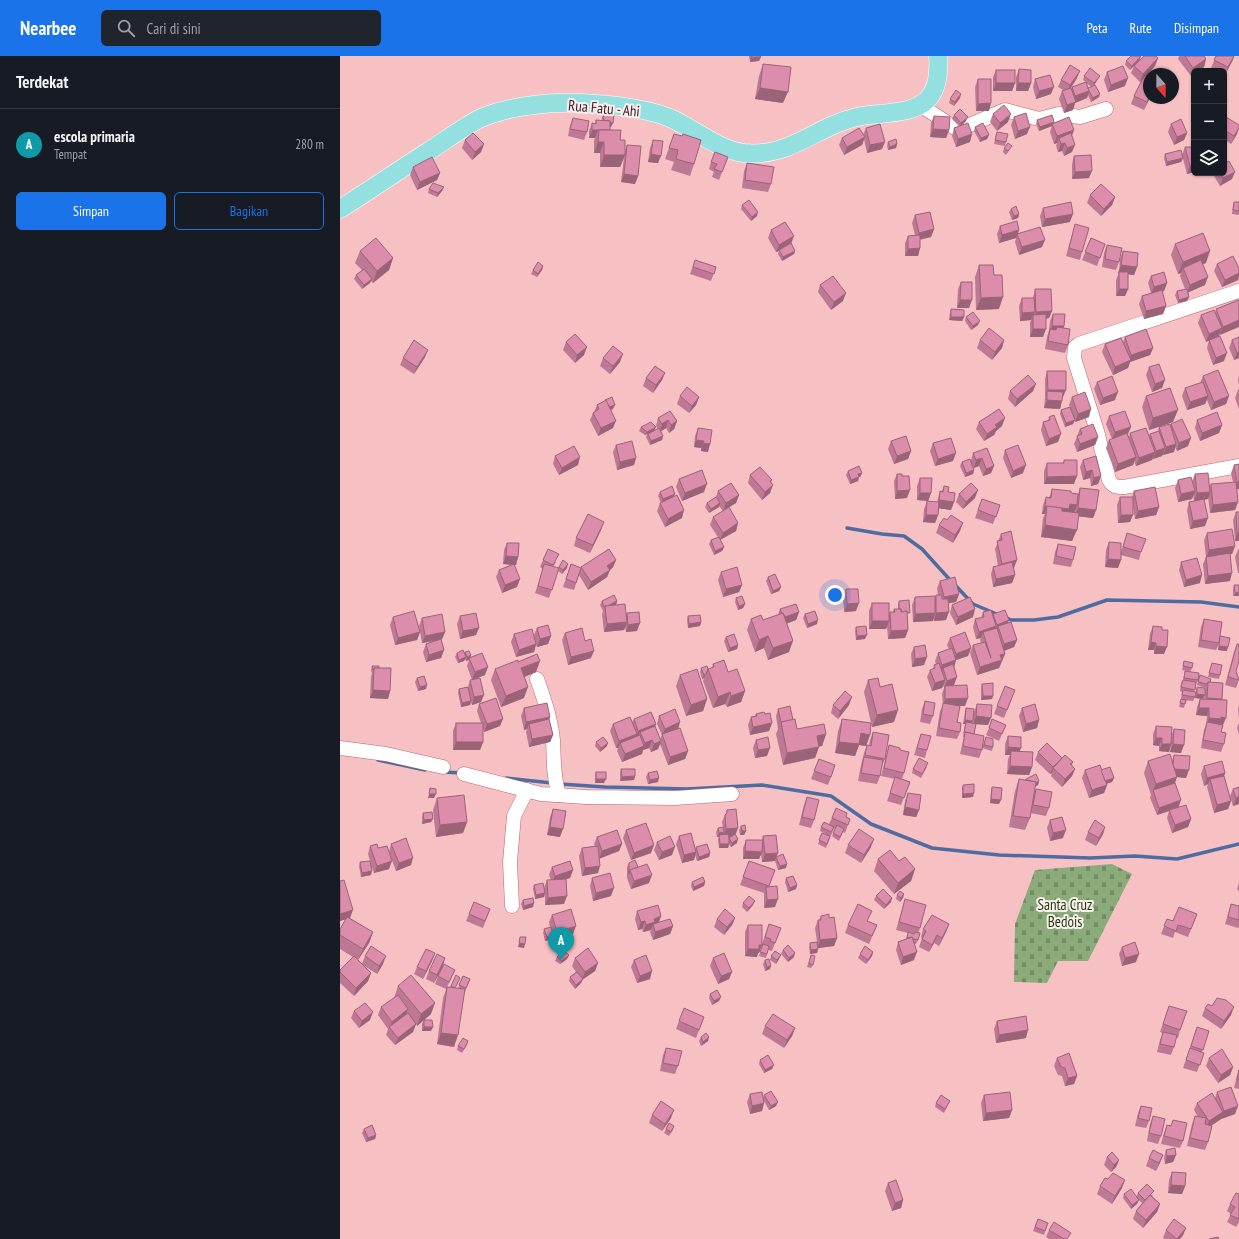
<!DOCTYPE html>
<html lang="id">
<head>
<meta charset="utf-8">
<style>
  :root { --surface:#171b24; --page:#20242c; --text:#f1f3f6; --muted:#9ea1a6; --line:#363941; --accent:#1a73e8 }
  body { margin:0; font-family:"PT Sans Narrow",sans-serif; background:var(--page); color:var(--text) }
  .controls { position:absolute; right:12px; top:12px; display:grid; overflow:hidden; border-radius:6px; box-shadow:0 1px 3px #0004 }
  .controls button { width:36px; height:36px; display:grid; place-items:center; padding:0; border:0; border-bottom:1px solid var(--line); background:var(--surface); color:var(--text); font:20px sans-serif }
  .compass { position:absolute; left:803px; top:12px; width:36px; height:36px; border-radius:50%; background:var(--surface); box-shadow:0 1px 3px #0004; rotate:159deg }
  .you { position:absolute; left:495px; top:539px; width:14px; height:14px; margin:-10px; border:3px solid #fff; border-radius:50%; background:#1a73e8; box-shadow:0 0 0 6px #1a73e833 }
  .badge { display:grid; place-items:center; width:26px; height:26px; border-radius:50%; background:var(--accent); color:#fff; font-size:13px; font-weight:700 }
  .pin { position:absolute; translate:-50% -33px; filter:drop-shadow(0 1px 2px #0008) }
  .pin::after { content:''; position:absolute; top:21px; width:14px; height:12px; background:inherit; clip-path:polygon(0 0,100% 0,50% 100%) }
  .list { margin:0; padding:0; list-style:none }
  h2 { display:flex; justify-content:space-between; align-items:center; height:52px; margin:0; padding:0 16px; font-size:17px }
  h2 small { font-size:13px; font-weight:400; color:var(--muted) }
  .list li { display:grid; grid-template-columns:26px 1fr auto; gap:12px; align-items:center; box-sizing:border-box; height:72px; padding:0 16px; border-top:1px solid var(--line) }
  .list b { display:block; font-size:15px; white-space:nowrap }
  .list p { margin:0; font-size:13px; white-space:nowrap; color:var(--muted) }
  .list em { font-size:13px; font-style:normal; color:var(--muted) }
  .actions { display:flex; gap:8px; padding:12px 16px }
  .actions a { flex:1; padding:9px 0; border:1px solid var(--accent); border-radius:6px; text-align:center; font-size:14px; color:var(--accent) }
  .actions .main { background:var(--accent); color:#fff }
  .icon { flex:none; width:22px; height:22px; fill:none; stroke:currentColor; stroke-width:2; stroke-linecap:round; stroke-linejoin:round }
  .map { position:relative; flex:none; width:899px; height:1183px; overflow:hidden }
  header { display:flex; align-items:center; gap:24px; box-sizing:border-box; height:56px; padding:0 20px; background:var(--accent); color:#fff }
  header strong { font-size:19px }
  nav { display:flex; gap:22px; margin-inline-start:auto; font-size:14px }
  .search { width:280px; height:36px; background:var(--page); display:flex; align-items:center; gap:10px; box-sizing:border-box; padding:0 14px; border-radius:6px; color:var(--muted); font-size:15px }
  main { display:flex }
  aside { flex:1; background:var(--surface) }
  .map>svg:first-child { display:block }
  .cemetery { fill:url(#cemetery-stones) }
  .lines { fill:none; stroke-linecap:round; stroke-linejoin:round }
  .stream { stroke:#4e6c9f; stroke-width:3.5 }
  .minor-casing { stroke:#b7676f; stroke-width:15 }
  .major-casing { stroke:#fff; stroke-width:19 }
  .minor { stroke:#fff; stroke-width:14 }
  .major { stroke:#94e0e0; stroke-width:18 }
  .wall { fill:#bd7994; fill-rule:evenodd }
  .shaded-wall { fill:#9a6378 }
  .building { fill:#dc8dac; stroke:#9a6378 }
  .labels { text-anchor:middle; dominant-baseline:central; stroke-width:4; stroke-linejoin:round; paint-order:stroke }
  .street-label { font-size:15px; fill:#3e1d20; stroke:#f9eff0 }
  .park-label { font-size:15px; fill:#1d3d02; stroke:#f9eff0 }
</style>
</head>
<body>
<header>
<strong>Nearbee</strong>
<div class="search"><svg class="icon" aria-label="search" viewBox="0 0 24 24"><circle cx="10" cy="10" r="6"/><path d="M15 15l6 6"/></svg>Cari di sini</div>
<nav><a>Peta</a><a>Rute</a><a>Disimpan</a></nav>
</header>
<main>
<aside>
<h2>Terdekat<small></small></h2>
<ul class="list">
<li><span class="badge" style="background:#0f9aa8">A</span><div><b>escola primaria</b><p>Tempat</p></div><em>280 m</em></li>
</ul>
<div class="actions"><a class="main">Simpan</a><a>Bagikan</a></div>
</aside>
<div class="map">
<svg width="899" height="1183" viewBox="0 0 899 1183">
  <defs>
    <pattern id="cemetery-stones" width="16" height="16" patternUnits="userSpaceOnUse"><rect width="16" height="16" fill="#8bab7a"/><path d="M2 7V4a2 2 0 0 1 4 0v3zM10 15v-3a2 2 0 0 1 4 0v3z" fill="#738b64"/></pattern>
  </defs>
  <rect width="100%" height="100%" fill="#f7c1c4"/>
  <polygon class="cemetery" points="772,808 792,818 748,905 718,905 707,927 674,926 675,868 695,814"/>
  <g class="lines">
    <g class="stream">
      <polyline points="507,472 542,478 564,480 582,493 611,525"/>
      <polyline points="615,529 633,548 659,559"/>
      <polyline points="665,561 671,564 694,564 718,561 767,544 861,546 899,551"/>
      <polyline points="38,704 85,714"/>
      <polyline points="105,716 121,717"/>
      <polyline points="166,722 212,727"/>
      <polyline points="220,728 265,731 347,733 422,729 491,740 531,768 592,792 659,799 750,802 795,800 837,803 899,788"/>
    </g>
    <defs>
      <g id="minor">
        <polyline points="580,49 618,74 665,54 699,63 719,58 740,61 766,53"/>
        <path d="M899,235L739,288L735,291L734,302L757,375L769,424C773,431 777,431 784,431L899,410"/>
        <path d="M197,623C204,642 211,664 213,684C214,702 213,721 219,739"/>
        <polyline points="0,692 46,698 103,711"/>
        <polyline points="124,718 201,738 246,741 335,742 392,738"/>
        <polyline points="172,850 170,806 174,760 187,734"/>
      </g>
      <path id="major" d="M0,153C30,134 59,114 89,95C106,84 123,71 141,62C157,55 177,51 194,49C232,44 295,48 330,62C355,73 376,93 404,97C450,102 476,70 517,61C538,56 572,60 588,43C598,32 599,13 598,0"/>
    </defs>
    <use href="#minor" class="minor-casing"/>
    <use href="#major" class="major-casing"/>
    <use href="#minor" class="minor"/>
    <use href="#major" class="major"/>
  </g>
  <g class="wall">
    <polygon points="409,0 420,0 419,5 410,6"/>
    <polygon points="839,0 864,0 866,3 864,11 858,15 854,15 854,18 851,20 838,3"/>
    <polygon points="876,0 894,0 885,19 884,19 884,15 877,15 871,12"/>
    <polygon points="818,2 815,10 804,22 809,42 804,54 791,48 794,40 801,25 800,26 791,17 794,10 790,14 785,9 786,5 800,3"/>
    <polygon points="423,8 443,47 415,43 419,20"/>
    <polygon points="679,13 691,27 688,35 676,35 676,21"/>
    <polygon points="656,14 675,27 672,35 653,35 653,21"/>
    <polygon points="767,16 785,30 768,36 764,24"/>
    <path d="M744,20L758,23L754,29L759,41L751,46L748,39L747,42L735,47L733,54L724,57L719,43L722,35L723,34L718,31L721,24L737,22L731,32V34L732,31L746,26L743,24ZM746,27L752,31L748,32Z"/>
    <polygon points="638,23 649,55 636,55 635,31"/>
    <polygon points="695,23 711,38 696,43 693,31"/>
    <polygon points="620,42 614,50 609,47 610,43"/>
    <polygon points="264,57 271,71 270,71 270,74 280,84 285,95 287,89 298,120 295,128 281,126 284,102 280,111 260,111 260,97 254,97 254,85 255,82 249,82 249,75 252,67 255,68 256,64 262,64 262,61"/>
    <polygon points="653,58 668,66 657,75 650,66"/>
    <polygon points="614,59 626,65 621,70 630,86 616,91 612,80 614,72 619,70 612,63"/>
    <polygon points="594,60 609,74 606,82 590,81 591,67"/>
    <polygon points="674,61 687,78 675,83 671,69"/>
    <polygon points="233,62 247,76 244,84 228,80 230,70"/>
    <polygon points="697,64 714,68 734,74 732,80 732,96 724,100 722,95 718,96 716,90 717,87 714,88 710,76 712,70 699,75 696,68"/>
    <polygon points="884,65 897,78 891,88 884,83"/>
    <polygon points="831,68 847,77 844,84 834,89 828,76"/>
    <polygon points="635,71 649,79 647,83 640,86 634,75"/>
    <polygon points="526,72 542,93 527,97 524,83 522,89 504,99 499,89 502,82 523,79"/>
    <polygon points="657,76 666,86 665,90 654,88"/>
    <polygon points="334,78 354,108 350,120 331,114 334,106 325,103"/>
    <polygon points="125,84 144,88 141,96 132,104 122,92"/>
    <polygon points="313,84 318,107 308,106 310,92"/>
    <polygon points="548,86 557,88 556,92 548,94 547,90"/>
    <polygon points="845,91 854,116 847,118 842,99"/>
    <polygon points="664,92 670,93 666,99 663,96"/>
    <polygon points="825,98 843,102 841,106 826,110 824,102"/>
    <polygon points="734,100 749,122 732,123 732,108"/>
    <polygon points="388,101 379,124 372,121 374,116 369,113 371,106"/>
    <polygon points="407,107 431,128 428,136 402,132 404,115"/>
    <polygon points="73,111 100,117 97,124 77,134 70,119"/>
    <polygon points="875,117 884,117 892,123 880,130 874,120"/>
    <polygon points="104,131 102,135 97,141 88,137 89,133"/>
    <polygon points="750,139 775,141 772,149 761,160 747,147"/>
    <polygon points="894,146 899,146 899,159 892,158 893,150"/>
    <polygon points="402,149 417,160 411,165 401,153"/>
    <polygon points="703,152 730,166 702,171 700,160"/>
    <polygon points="671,153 679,158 678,162 672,164 669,156"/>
    <polygon points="575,159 594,173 591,181 580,184 580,192 578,200 565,200 565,187 568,180 575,179 572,167"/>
    <polygon points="735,168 742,196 740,204 726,200"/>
    <polygon points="660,170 679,174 678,178 702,191 679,199 675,186 676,182 659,187 657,178"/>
    <polygon points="431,174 451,187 455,195 454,198 442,205 438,198 439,195 436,196 428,182"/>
    <polygon points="751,182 765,188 757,210 742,204"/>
    <polygon points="835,188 866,207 863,208 865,229 848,236 847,245 838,247 835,239 837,235 845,233 840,220 841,217 838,218 831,199"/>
    <polygon points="767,189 779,206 776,214 762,211 764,197"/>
    <polygon points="20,195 53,202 49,214 33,227 31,225 30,227 22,233 14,223 16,219 22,214 15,207"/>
    <polygon points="783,195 797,211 794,219 788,218 788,233 785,240 776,240 776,224 779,217 780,203"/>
    <polygon points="355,204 376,211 371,225 350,218"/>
    <polygon points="877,208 899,212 899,220 898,224 882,231 874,215"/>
    <polygon points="639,209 654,219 659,253 636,254 635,221"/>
    <polygon points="203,210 202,214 197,221 191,218 193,214"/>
    <polygon points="811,220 827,227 824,235 822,236 826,250 823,258 804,263 799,248 802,240 811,237 808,227"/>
    <polygon points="621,226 629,252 617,252 618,233"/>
    <polygon points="480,229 503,245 491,254 478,236"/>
    <polygon points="695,233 712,255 709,262 706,263 703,281 690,281 690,266 691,264 680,265 679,250 682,242 693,242"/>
    <polygon points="899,244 880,279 880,277 879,280 866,286 858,267 861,259 875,257 876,253"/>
    <polygon points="611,253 624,261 622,265 609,264 610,257"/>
    <polygon points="713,258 724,272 728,289 725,297 705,293 707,281 709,274 710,265"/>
    <polygon points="626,261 638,269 631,274 625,265"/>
    <polygon points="785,281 813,292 810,299 790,306 788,312 773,319 762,296 765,288 783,286"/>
    <polygon points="899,281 899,302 894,304 889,292 892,284"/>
    <polygon points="640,284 664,284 662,292 652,304 637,292"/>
    <polygon points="869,284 884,305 873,309 867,292"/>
    <polygon points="226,286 244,299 235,307 223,294"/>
    <polygon points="85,301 74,318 60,309 63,302"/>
    <polygon points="263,302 280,306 270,318 260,310"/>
    <polygon points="809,311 822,332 812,336 806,319"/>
    <polygon points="707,315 723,341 722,341 720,353 704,352 705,342 705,323"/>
    <polygon points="325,317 322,324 313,337 303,330 306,322"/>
    <polygon points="863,320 889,340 886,348 871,354 867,344 865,348 847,354 842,340 845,332 860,327"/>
    <polygon points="899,320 899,329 898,324"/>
    <polygon points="757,326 775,344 760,349 754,333"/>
    <polygon points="899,333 899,353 895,342 898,334"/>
    <polygon points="670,335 693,335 675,351 668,343"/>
    <polygon points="340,340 359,341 356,349 349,357 337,348"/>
    <polygon points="806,340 833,366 809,374 802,351"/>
    <polygon points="732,341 749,361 735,366 735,364 733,368 725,371 720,358 721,354 730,351 729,349"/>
    <polygon points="265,344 273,353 270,354 273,372 258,380 250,364 253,357 254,356 257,349 265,345"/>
    <polygon points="769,360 791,371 787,378 789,381 790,377 809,380 810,378 818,375 819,371 830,369 831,368 848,390 837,395 835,391 834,396 823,399 823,398 822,400 813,403 813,402 812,404 796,410 794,405 793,409 775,416 766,392 769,384 772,383 766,368"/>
    <polygon points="709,361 718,386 706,390 701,374 703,366 708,365"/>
    <polygon points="318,362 337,365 334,373 329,377 326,372 321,375 323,380 322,384 310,389 306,381 307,378 305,379 299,375 301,371 315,374 318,373 316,370"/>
    <polygon points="857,364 882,369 879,377 860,385 855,372"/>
    <polygon points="639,366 662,370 656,375 654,379 644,385 636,373"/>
    <polygon points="358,372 368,396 361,395 361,392 354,391 355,380"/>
    <polygon points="740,373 758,381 755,389 737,396 734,388"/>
    <polygon points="551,385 571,395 568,403 554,408 548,393"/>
    <polygon points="593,387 613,405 595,410 590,395"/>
    <polygon points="276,389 296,402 294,409 277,414 273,396"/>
    <polygon points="665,394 683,417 671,422 663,402"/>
    <polygon points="633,397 654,410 651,417 643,420 639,410 634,412 634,414 633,418 625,421 620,410 622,406 631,404"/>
    <polygon points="215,400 238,409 219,419 213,408"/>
    <polygon points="724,404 734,428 704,428 704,415 707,407 723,407"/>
    <polygon points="743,404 761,420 758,428 751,430 750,422 743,424 740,411"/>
    <polygon points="899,408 897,433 898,446 895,454 870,457 868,441 868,443 864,444 865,470 850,473 847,454 849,446 854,445 853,439 852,443 838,446 835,432 838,424 852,425 855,418 870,431 871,428 893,426 891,417 894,409"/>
    <polygon points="508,415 522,417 520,421 519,421 518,425 510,428 506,419"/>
    <polygon points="557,418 562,420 567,442 555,443 554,425"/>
    <polygon points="410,419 432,424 431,426 430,437 422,444 408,427"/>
    <polygon points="580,422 591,437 588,445 577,444 577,430"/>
    <polygon points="339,423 364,436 342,445 336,431"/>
    <polygon points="604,430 614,446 611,454 599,452 598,459 595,467 583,466 584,453 587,445 597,446 600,435 602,435"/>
    <polygon points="740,432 756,454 753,462 738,460 732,485 701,481 703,462 705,458 702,458 703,449 706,441 709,442 712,433 731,437 738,438"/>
    <polygon points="378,435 399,439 396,447 383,455 379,450 379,451 369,457 365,451 367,447 376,441"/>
    <polygon points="794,435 819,451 816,459 795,463 793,451 790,466 778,467 777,449 780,441 792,441"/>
    <polygon points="320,436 334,440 342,462 325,471 317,455 320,447 321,447 318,440"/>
    <polygon points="619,438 635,442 623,453 616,446"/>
    <polygon points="642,443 660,449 653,468 635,462"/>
    <polygon points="896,456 899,485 895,485 893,464"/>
    <polygon points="373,461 398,467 396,475 380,484 384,491 382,495 374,499 369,488 371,484 378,481 370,469"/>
    <polygon points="599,469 620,475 613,487 596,477"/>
    <polygon points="261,474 250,497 234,490 236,482"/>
    <polygon points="787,477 801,496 799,504 781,499 778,512 765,511 766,494 769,486 781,496"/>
    <polygon points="867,477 895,490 892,498 890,498 890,525 865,528 863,508 866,501 864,484"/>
    <polygon points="661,478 674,512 675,519 672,527 653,531 651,518 653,511 658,510 655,493"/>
    <polygon points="167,487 178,501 176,509 174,509 177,531 162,537 156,521 159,514 172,509 163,508 164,494"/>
    <polygon points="718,488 733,504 731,511 713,508 715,496"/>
    <polygon points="899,493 899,517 898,517 895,501 898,494"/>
    <polygon points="203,504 216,506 213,511 218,512 219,511 227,512 222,518 218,515 209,542 195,537 203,513 200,511"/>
    <polygon points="276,504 273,511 270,514 267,521 248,534 239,519 234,534 223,531 231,508 241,512 241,511"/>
    <polygon points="841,506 860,527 844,531 839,514"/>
    <polygon points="381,516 402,529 399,536 383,541 378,524"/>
    <polygon points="428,521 441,531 439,535 431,538 426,525"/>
    <polygon points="600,525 619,538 616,546 608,547 606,564 594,565 593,562 593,565 573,566 572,549 575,541 595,541 596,539 598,539 597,532"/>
    <polygon points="894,529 899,529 893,540 893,533"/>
    <polygon points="506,533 516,555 504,556 503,541"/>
    <polygon points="396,542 405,548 403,552 398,554 395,546"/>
    <polygon points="262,545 277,545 276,549 286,560 287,557 297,575 286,576 285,571 284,574 264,576 262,558 263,555 260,549"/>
    <polygon points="559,545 568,561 568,574 565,582 548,583 547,570 546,573 529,573 529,555 532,547 549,559 550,556 553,556 554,553 558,553 558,549"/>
    <polygon points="612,549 633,561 616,569 610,557"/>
    <polygon points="440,553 459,556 456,564 447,567 449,596 428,604 424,592 415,596 407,574 411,563 423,564 438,559"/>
    <polygon points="643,556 653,559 653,558 668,567 677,584 674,591 664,595 665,598 659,612 637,619 630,597 633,589 641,587 640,584 641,582 636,583 633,571 635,563 641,562"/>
    <polygon points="465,558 477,568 467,572 463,562"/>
    <polygon points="120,560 136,579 120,583 117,568"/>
    <polygon points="348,560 361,566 360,570 348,572 347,564"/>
    <polygon points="53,561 80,576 77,584 55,589 50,569"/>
    <polygon points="82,562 105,576 102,583 101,584 104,594 101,602 86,606 83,596 86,588 96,585 82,587 79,570"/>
    <polygon points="864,563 880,583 887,595 878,594 879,588 876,594 858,591 861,571"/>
    <polygon points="813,570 822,574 824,598 814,598 814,594 808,594 810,578"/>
    <polygon points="516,571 525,583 516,584 515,575"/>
    <polygon points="197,572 211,580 208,588 197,591 196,589 194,596 176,601 171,586 174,578 194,579"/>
    <polygon points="225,577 245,585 251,602 228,609 222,584"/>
    <polygon points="386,581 398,589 397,593 388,596 384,585"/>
    <polygon points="610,582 631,592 628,600 616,604 614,611 614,629 611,630 625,650 619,650 617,666 620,676 617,683 596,680 600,655 603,649 602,638 604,632 603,629 602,632 592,635 587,621 590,614 593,613 594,609 596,608 595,605 598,597 609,593 607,589"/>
    <polygon points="897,588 896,615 899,624 896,632 885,629 894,596"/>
    <polygon points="574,591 584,609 572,611 571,598"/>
    <polygon points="125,596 131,599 130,602 145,619 132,624 127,610 129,604 126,605 125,603 124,605 118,607 115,601 117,597 124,598"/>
    <polygon points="844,605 852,612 850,616 858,624 856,628 854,635 855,641 853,645 843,644 846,644 844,652 839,651 841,643 842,636 840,635 841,627 843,624 845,615 847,615 842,614"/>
    <polygon points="178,606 196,616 184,621 184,642 161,651 151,624 155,613"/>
    <polygon points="872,607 880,619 879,623 868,621"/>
    <polygon points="373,608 388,616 405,635 401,646 387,651 385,648 373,652 363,625 364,622 362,623 360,616 361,612 368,613 372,612"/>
    <polygon points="32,610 39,612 50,635 48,643 30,642 31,620 32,618 31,614"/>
    <polygon points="340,619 367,643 363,655 346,660 336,630"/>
    <polygon points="860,619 870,626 882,643 883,669 881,676 884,688 881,696 861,692 864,674 866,669 867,660 856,659 857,651 860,643 864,643 865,636 863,643 855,642 856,635 857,631 865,633 866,632 857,629"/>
    <polygon points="77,622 86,633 78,635 75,626"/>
    <polygon points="130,624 141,646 132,649 131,646 130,649 121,651 118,637 119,633 128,631"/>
    <polygon points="528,624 540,631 554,666 532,671 524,636"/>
    <polygon points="642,628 653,640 652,643 641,644 641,632"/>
    <polygon points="672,642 664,662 654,658 657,650"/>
    <polygon points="585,645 593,660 590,668 580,666 582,653"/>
    <polygon points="139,648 160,670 144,676 143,673 143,686 140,694 113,694 113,675 116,667 141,667 137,655"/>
    <polygon points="637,648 648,669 636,668 634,678 642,694 639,702 620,698 624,681 623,681 625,668 623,668 625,656 626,652 632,667 633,667 634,656"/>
    <polygon points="493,649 509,649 498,663 491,657"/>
    <polygon points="899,650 899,663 898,652"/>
    <polygon points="184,652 210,661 209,663 213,679 210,686 189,691 186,676 187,673 184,674 181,660"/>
    <polygon points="682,652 699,664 697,672 683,676 679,660"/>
    <polygon points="438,653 453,664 457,673 486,678 482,690 479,690 475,702 443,709 436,678 438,673 436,660"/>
    <polygon points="416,658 425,658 432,667 429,675 410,679 408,669 411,661 415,660"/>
    <polygon points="319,660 338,672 348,695 345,703 328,709 320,688 318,693 311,696 309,692 303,694 302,698 282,706 277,695 278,692 276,692 270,675 273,668 292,666 294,663 315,670 320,683 322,679 317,668"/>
    <polygon points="502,663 530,679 526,690 519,689 515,700 495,697 498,675"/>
    <polygon points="899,668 899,678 897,672 898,669"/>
    <polygon points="666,669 659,685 646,679 649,672"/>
    <polygon points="816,670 832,678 834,673 841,697 830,696 831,690 829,696 819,695 819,690 813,689 813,678"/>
    <polygon points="533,676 545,703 542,710 540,720 537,728 518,725 521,709 524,697 527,689 529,690 530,684"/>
    <polygon points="581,678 587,694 585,702 574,699"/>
    <polygon points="668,680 692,711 689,719 667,718 668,703 670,699 665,699 665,688"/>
    <polygon points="646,681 653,691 652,695 642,692"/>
    <polygon points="416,684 427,700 415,702 413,692"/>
    <polygon points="256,686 267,690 260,696 255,690"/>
    <polygon points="549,689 560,694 564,717 562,723 570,726 561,749 547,745 555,723 541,720 547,697"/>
    <polygon points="698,696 721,704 733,706 732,709 735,713 732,720 722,731 711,720 712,717 710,718 695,704"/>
    <polygon points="834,699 846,722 837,721 835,727 841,744 838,752 851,763 848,771 832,777 827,762 829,755 817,759 810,742 811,739 804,717 808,705 832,705"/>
    <polygon points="479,703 491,721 488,729 471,723"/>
    <polygon points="864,710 885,717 884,720 891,745 888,753 874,757 867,731 868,728 864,730 861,718"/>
    <polygon points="587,711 581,722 572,717 573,713"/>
    <polygon points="281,713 295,720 294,724 280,725 280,717"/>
    <polygon points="745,714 761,714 774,722 772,726 766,728 767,729 764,737 749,742 742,722"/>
    <polygon points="256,716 264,727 255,727 255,720"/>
    <polygon points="308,717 318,726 308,728 306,721"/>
    <polygon points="679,723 685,724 686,723 699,725 698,729 695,731 694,739 696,733 709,752 706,760 690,757 690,762 685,774 669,771 675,735"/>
    <polygon points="623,729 633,741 622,742 622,732"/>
    <polygon points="652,731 659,748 650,747 651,735"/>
    <polygon points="893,733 899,748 893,750 890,740"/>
    <polygon points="568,737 579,754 576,761 563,759 565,745"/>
    <polygon points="467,741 474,764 471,772 459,769 464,749"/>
    <polygon points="97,742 127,766 123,777 96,781 93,754"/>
    <polygon points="213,753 220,781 207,779 210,761"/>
    <polygon points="387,754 395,779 397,787 391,791 389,788 388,792 379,792 378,783 379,781 377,781 376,776 378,772 383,771 382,766"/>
    <polygon points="83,757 91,766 82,768 82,761"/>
    <polygon points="492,762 506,762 510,763 505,777 503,776 499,785 492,780 495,773 494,772 486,792 478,788 482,777 488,779 480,775 481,771 489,768"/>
    <polygon points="710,764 723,782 710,785 707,772"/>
    <polygon points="401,770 406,775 404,779 400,779 399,774"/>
    <polygon points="765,771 763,778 756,790 745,784 748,776"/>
    <polygon points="286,774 311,797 291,804 283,782"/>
    <polygon points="339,780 355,792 370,797 369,801 357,805 355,799 354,804 342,807 336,788"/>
    <polygon points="423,780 435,805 422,806 421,798 419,803 403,803 403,792 406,784 422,784"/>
    <polygon points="257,781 282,788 279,795 259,802 258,817 242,820 239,800 242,792 255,790 254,788"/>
    <polygon points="317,786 332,799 319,804 314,794"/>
    <polygon points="51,788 71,809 56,815 49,796"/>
    <polygon points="508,789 531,791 521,807 505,797"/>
    <polygon points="30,790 38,792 49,813 34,817 31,809 31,819 21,821 19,810 20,806 30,805 28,798"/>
    <polygon points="436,801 446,812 438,814 435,805"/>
    <polygon points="538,803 559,805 575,813 571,825 554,838 534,815"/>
    <polygon points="409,805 435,814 429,831 435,851 424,852 424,837 400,829"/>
    <polygon points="289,807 309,827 291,833 287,822 287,811"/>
    <polygon points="212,811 233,814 230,822 226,823 224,848 205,849 205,837 204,841 195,843 193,833 194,829 205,836 204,832 207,824 211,824 209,819"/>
    <polygon points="252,822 271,840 253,845 250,830"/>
    <polygon points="446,822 457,829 456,833 448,836 445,826"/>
    <polygon points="0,825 10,862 33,876 29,887 18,904 22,908 25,900 43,908 37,918 23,909 31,917 28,925 14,940 0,927 0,914 13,901 0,893 0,873 6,863 0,865"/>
    <polygon points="352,826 365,826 364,830 353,835 351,830"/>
    <polygon points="899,827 899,835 897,833"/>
    <polygon points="564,838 563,842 560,846 556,843 557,839"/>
    <polygon points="536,840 551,846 544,853 534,844"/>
    <polygon points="565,843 580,872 578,877 578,884 576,888 574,888 574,904 561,909 556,894 558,886 566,883 568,877 556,874"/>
    <polygon points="183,844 193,851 183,854 181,848"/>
    <polygon points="403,847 413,849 407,856 402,851"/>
    <polygon points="891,848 899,850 899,871 898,872 885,868"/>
    <polygon points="150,853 143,872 126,865 129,858"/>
    <polygon points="297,855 321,860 319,866 333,870 330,878 313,884 310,876 311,874 303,876 302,873 298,874 295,863"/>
    <polygon points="857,858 848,881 835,876 833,882 821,878 827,863 833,865"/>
    <polygon points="212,859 233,878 214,884 213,879 212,883 205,885 203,877 204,873 210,871 209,866"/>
    <polygon points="481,860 489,862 497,882 494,890 478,892 477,897 470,898 469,891 470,887 477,886 475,872 478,864 479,864"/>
    <polygon points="395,862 392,869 384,879 374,871 377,863"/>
    <polygon points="528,865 537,869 529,888 505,877 508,869"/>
    <polygon points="429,868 441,872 432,895 428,894 426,902 419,900 423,889 422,888 419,897 418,897 417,901 405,900 405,876 408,869 422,888"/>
    <polygon points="609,868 606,876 599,890 594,887 589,896 579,891 582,882 581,881 583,873"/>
    <polygon points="782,891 796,906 782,910 779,898"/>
    <polygon points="443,894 454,901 448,906 441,898"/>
    <polygon points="533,896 532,900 526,908 518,902 520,898"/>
    <polygon points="95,897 92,905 83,923 74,918 77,911"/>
    <polygon points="229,899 227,903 220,908 215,905 217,901"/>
    <polygon points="471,899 473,909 471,912 467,911"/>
    <polygon points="431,900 439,903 436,908 430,904"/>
    <polygon points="235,902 258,907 255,915 243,923 241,927 235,933 229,925 230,921 236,916 232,910"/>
    <polygon points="373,902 392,916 389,923 378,928 370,910"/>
    <polygon points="294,904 310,923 297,927 291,911"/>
    <polygon points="425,904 430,913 425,915 423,908"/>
    <polygon points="103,910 94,927 86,923 89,915"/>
    <polygon points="116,919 120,922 115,932 118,932 123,920 130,923 125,936 124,936 114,991 97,988 103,942 107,931 106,933 95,928 98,920 112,921 107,931 110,931"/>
    <polygon points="58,930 91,958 84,964 91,975 82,975 82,968 84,964 77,970 76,968 73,976 55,989 46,979 48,973 38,959 41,951 54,942"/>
    <polygon points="370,938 379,945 372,949 369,942"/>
    <polygon points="829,950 840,974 838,982 836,982 834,991 831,999 817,996 820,984 823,977 820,976"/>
    <polygon points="872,950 891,959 881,973 862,960 865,952"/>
    <polygon points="14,955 30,964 19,972 11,962"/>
    <polygon points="339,965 361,969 356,982 336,973"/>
    <polygon points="657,965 686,982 656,987 654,973"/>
    <polygon points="425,970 455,972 452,980 444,992 422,978"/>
    <polygon points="857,971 869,975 862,996 864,997 857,1016 843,1012"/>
    <polygon points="361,981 368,985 361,990 359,985"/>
    <polygon points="128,985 127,989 122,997 117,994 118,990"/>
    <polygon points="326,992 338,1010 335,1018 320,1015 323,999"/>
    <polygon points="717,1002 737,1020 734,1028 725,1030 722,1020 718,1019 714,1010"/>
    <polygon points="869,1002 893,1011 890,1019 878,1027 866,1010"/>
    <polygon points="420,1004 432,1013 424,1017 419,1008"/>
    <polygon points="899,1013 899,1033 894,1032 897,1019"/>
    <polygon points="877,1036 895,1058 881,1063 871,1070 868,1086 865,1094 847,1090 852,1068 855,1060 858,1061 854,1054 857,1047 875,1042"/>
    <polygon points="410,1038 423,1042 424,1039 436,1050 429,1054 424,1045 424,1047 422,1055 410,1058 407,1046"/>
    <polygon points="644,1039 672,1054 669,1062 643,1065 641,1047"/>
    <polygon points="596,1047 608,1049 604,1057 595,1051"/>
    <polygon points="801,1050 809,1065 806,1072 795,1070 798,1057"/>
    <polygon points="312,1059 331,1062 322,1075 309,1067"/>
    <polygon points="813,1060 821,1080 818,1088 807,1085 810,1068"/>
    <polygon points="833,1064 843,1085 840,1092 821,1088 824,1077 827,1069 831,1070"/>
    <polygon points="334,1070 333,1074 329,1080 324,1077 326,1073"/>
    <polygon points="24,1073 36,1079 35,1083 26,1086 22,1077"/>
    <polygon points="826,1094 836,1099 833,1106 825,1108 824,1102"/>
    <polygon points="823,1099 816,1115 806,1110 809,1102"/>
    <polygon points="767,1101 779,1104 776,1111 771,1116 764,1109"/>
    <polygon points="832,1116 845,1130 842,1138 828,1137 829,1124"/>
    <polygon points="548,1127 563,1144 561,1152 552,1155 545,1135"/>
    <polygon points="760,1130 782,1132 772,1148 757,1138"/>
    <polygon points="798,1137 813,1139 812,1140 820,1148 817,1156 803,1172 793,1163 796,1155 802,1147 798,1143 797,1148 791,1153 783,1142 784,1138 796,1141"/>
    <polygon points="899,1138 899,1166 896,1171 887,1166 891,1158 887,1155 890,1148"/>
    <polygon points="698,1163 708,1167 704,1179 693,1175"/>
    <polygon points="846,1172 843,1179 840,1183 825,1183 823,1182 826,1174"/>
    <polygon points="709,1174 727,1183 709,1183 706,1181"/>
  </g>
  <g class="shaded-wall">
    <polygon points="801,0 800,3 790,14 792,10"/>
    <polygon points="894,0 893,4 885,19 888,11"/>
    <polygon points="421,1 419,5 410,6 411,2"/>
    <polygon points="818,2 815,10 800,26 803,18"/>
    <polygon points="866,3 864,11 858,15 854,15 854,18 851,20 853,12"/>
    <polygon points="740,15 737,22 727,37 730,29"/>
    <polygon points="760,20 758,23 753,31 754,27"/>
    <polygon points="788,22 785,30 768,36 771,29"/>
    <polygon points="656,27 675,27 672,35 653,35"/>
    <polygon points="678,27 691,27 688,35 676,35"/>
    <polygon points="714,31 711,38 696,43 699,35"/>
    <polygon points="420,32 448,36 443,47 415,43"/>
    <polygon points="749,35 747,42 735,47 733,54 724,57 727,49 733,47 735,40"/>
    <polygon points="621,38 620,42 614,50 615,46"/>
    <polygon points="760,38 759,41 751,46 753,42"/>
    <polygon points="809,41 810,42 804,54 807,46"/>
    <polygon points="651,47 649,55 636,55 638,48"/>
    <polygon points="671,58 668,66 657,75 660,67"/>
    <polygon points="628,61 626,65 620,71 621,67"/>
    <polygon points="263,66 273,67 271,71 262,70"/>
    <polygon points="714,66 713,69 712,68 712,70 699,75 700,71"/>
    <polygon points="690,71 687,78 675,83 678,75"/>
    <polygon points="899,72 897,78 891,88 894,80"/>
    <polygon points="593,73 609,74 606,82 590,81"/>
    <polygon points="252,74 258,74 255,82 249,82"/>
    <polygon points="734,74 731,81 719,82 717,87 714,88 717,80"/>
    <polygon points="847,77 844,84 834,89 837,81"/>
    <polygon points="632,78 630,86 616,91 618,83"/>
    <polygon points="649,79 647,83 640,86 641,82"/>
    <polygon points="525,81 522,89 504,99 507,91"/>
    <polygon points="258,86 264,86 260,97 254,97"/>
    <polygon points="545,86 542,93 527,97 530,89"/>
    <polygon points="725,87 722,95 718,96 721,88"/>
    <polygon points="144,88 141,96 132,104 135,96"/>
    <polygon points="557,88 556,92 548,94 550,91"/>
    <polygon points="735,89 732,96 724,100 727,92"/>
    <polygon points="311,98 321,100 318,107 308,106"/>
    <polygon points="264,99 285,99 280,111 260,111"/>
    <polygon points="843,102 841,106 826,110 827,106"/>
    <polygon points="854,109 854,116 847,118 850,110"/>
    <polygon points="752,115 749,122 732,123 735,116"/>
    <polygon points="895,116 892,123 880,130 883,122"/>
    <polygon points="100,117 97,124 77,134 80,126"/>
    <polygon points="284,118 298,120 295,128 281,126"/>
    <polygon points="104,131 102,135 97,141 98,137"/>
    <polygon points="775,141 772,149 761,160 764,153"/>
    <polygon points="418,156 417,160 411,165 412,161"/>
    <polygon points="679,158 678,162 672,164 674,160"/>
    <polygon points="733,158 730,166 702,171 705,163"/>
    <polygon points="594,173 591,181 576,184 579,177"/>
    <polygon points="679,174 676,182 659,187 662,179"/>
    <polygon points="454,180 451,188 439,194 439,195 436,196 439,189"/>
    <polygon points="705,184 702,191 679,199 682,191"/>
    <polygon points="580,192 578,200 565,200 568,193"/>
    <polygon points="455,195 454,198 442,205 443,201"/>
    <polygon points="870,195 866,207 844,216 843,212 841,217 838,218 843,206"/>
    <polygon points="53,202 49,214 33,227 37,215"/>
    <polygon points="781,209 797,211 794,219 778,217"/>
    <polygon points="203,210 202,214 197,221 198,218"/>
    <polygon points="899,217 899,220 898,224 882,231 885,224"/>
    <polygon points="868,221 865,229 847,237 850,229"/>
    <polygon points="32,223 30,227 22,233 24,229"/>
    <polygon points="827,227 824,235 811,239 814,231"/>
    <polygon points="779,233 788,233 785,240 776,240"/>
    <polygon points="506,237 503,245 491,254 494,246"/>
    <polygon points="663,241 659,253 636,254 641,242"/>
    <polygon points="849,241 847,245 838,247 839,244"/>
    <polygon points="620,244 632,244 629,252 617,252"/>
    <polygon points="826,250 823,258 804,263 806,255"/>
    <polygon points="712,255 709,262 694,263 696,256"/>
    <polygon points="695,256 693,261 693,259 691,264 680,265 682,257"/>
    <polygon points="611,261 624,261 622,265 609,264"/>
    <polygon points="899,264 899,271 880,279 883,271"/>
    <polygon points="640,265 638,269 631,274 633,270"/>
    <polygon points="712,270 724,270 721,278 716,274 717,271 714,278 709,278"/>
    <polygon points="882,272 879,280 866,286 869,278"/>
    <polygon points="693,273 706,273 703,281 690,281"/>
    <polygon points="664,284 662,292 652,304 655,296"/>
    <polygon points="247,291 244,299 235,307 237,299"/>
    <polygon points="813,292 810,299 790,306 788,312 773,319 775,311 789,305 791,299"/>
    <polygon points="88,294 85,301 74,318 77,311"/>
    <polygon points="899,296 899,302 894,304 897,297"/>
    <polygon points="887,297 884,305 873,309 876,302"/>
    <polygon points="283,298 280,306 270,318 273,310"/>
    <polygon points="325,317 322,324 313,337 316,329"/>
    <polygon points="825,324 822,332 812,336 815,328"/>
    <polygon points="696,328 693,335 675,351 677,343"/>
    <polygon points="708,334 726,334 723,341 707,342 707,335 705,342"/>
    <polygon points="778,336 775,344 760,349 763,342"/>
    <polygon points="868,340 865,348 847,354 850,346"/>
    <polygon points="889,340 886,348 871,354 874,346"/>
    <polygon points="359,341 356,349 349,357 352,350"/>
    <polygon points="707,344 722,345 720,353 704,352"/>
    <polygon points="275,349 273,353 266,355 268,351"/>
    <polygon points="751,353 749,361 735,366 738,358"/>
    <polygon points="838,354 833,366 809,374 813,362"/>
    <polygon points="665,362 662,370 656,375 654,379 644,385 647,378 655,369"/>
    <polygon points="328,364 326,372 320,376 322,368"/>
    <polygon points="735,364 733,368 725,371 726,367"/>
    <polygon points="276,365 273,372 258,380 261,372"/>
    <polygon points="337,365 334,373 329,377 331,369"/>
    <polygon points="882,369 879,377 860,385 862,377"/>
    <polygon points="316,371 314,375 305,379 307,376"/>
    <polygon points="791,371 788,378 772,384 775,376"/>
    <polygon points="721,378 718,386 706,390 709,383"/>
    <polygon points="323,380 322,384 310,389 311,385"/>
    <polygon points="758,381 755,389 737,396 740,388"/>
    <polygon points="851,382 848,390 837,395 839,387"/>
    <polygon points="356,384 364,385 361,392 354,391"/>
    <polygon points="363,387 370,388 368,396 361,395"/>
    <polygon points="836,388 834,396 823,399 826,391"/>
    <polygon points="825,392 822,400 813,403 816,395"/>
    <polygon points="571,395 568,403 554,408 557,400"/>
    <polygon points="815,396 812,404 796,410 799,402"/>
    <polygon points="616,397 613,405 595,410 598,403"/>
    <polygon points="240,401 238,409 219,419 222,412"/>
    <polygon points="796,401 793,409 775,416 778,408"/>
    <polygon points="296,402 294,409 277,414 280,406"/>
    <polygon points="642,402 639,410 634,412 636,404"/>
    <polygon points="686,409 683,417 671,422 673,415"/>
    <polygon points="654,410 651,417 643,420 646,413"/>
    <polygon points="634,414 633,418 625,421 626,417"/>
    <polygon points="752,414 750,422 743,424 746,416"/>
    <polygon points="522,417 520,421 519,421 518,425 510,428 511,424 518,418"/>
    <polygon points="737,420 734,428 704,428 707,421"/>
    <polygon points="761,420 758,428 751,430 754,422"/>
    <polygon points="897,426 899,426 899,433 894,434"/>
    <polygon points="367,428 364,436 342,445 345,437"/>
    <polygon points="433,429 430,437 422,444 425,436"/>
    <polygon points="570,434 567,442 555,443 557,435"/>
    <polygon points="638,434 635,442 623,453 626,446"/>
    <polygon points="855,435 852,443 838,446 841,438"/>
    <polygon points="870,436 868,443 854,445 857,437"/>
    <polygon points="580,437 591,437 588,445 577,444"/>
    <polygon points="335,438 333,442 321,447 323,443"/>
    <polygon points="399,439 396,447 383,455 386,447"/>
    <polygon points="599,444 614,446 611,454 596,452"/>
    <polygon points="898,446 895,454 870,457 873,449"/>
    <polygon points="380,447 379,451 369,457 371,453"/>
    <polygon points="730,448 737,449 734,457 706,458"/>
    <polygon points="705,450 707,450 705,458 702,458"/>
    <polygon points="819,451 816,459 795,463 798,455"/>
    <polygon points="738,452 756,454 753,462 735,460"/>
    <polygon points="344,454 342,462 325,471 328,463"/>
    <polygon points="586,459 598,459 595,467 583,466"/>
    <polygon points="781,459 793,459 790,466 778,467"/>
    <polygon points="868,462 865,470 850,473 853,465"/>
    <polygon points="264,466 261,474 250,497 253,489"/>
    <polygon points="398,467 396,475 380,484 383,477"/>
    <polygon points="623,467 620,475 613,487 615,479"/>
    <polygon points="705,469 737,474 732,485 701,481"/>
    <polygon points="897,477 899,477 899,485 895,485"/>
    <polygon points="895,490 892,498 866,502 869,494"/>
    <polygon points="384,491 382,495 374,499 375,495"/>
    <polygon points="166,500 178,501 176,509 163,508"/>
    <polygon points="768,503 781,504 778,512 765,511"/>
    <polygon points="276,504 273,511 270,514 267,521 248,534 251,526 267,510"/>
    <polygon points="677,504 674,512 659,515 662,508"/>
    <polygon points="228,508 227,512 222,518 223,514"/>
    <polygon points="892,517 890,525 865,528 868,520"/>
    <polygon points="675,519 672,527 653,531 656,523"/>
    <polygon points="862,519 860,527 844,531 846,524"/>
    <polygon points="180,523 177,531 162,537 165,529"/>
    <polygon points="402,529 399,536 383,541 386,533"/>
    <polygon points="441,531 439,535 431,538 433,535"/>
    <polygon points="899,536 899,540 893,540 895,537"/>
    <polygon points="619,538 616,546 601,549 604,541"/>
    <polygon points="277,545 276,549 265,551"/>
    <polygon points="519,547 516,555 504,556 507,548"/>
    <polygon points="405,548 403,552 398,554 399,550"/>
    <polygon points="635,553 633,561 616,569 618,561"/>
    <polygon points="459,556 456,564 441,570 443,562"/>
    <polygon points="609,556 606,564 594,565 596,557"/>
    <polygon points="595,557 593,565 573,566 575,558"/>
    <polygon points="478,564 477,568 467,572 468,568"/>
    <polygon points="669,564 666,572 658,570 657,575 654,576 657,569"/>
    <polygon points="532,565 549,565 546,573 529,573"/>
    <polygon points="287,566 284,574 264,576 267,568"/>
    <polygon points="361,566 360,570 348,572 349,568"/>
    <polygon points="300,567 297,575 286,576 288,569"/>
    <polygon points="656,570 653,578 643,576 641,582 636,583 639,576"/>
    <polygon points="139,572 136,579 120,583 123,575"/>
    <polygon points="568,574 565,582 548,583 551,575"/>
    <polygon points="80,576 77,584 55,589 58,582"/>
    <polygon points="105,576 102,583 82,587 85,580"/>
    <polygon points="527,579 525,583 516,584 517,580"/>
    <polygon points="211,580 208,588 197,591 200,583"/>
    <polygon points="428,580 424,592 415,596 419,584"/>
    <polygon points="677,584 674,591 661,596 664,588"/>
    <polygon points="453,585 449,596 428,604 433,592"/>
    <polygon points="811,586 816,587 814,594 808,594"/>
    <polygon points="196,588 194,596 176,601 179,594"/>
    <polygon points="398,589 397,593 388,596 390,592"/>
    <polygon points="816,590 827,591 824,598 814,598"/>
    <polygon points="879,590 888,591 887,595 878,594"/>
    <polygon points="631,592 628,600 613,605 616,598"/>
    <polygon points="104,594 101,602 86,606 89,599"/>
    <polygon points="254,595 251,602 228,609 231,601"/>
    <polygon points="665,598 659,612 637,619 640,611 660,599"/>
    <polygon points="131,599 130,603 129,602 129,604 126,605 127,601"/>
    <polygon points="126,601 124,605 118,607 119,604"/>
    <polygon points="587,601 584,609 572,611 575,603"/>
    <polygon points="616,604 614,612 603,612 601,617 599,617 602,609"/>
    <polygon points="200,605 196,616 177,624 181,612"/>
    <polygon points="148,611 145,619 132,624 135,616"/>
    <polygon points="366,618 364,622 362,623 364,619"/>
    <polygon points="617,621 614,629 605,632 605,630 607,625"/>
    <polygon points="605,624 602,632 592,635 595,627"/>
    <polygon points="87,629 86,633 78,635 80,631"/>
    <polygon points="188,631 184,642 161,651 166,640"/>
    <polygon points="33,634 50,635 48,643 30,642"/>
    <polygon points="405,635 401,646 387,651 391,640"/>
    <polygon points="390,636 385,648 373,652 378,641"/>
    <polygon points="857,638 865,639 863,643 855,642"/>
    <polygon points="144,639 141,646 132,649 134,641"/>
    <polygon points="643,640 653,640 652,643 641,644"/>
    <polygon points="512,641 509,649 498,663 500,655"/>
    <polygon points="628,642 625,650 603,650 605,643"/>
    <polygon points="867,642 882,643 879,651 864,650"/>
    <polygon points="367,643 363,655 346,660 351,649"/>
    <polygon points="131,645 130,649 121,651 122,647"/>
    <polygon points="859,652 869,652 867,660 856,659"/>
    <polygon points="558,654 554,666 532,671 537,659"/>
    <polygon points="636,660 651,662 648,669 633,668"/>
    <polygon points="210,661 207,669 189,668 187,673 184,674 186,666"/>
    <polygon points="881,661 886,662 883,669 867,668 869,662"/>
    <polygon points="163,663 160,670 144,676 147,668"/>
    <polygon points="625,664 633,665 632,669 626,666 625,668 623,668"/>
    <polygon points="699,664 697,672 683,676 686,668"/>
    <polygon points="340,666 338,674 322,679 325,673"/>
    <polygon points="432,667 429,675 410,679 413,671"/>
    <polygon points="316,668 313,676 300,676 298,682 295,683 298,675"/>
    <polygon points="521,677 530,679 526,690 519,689 515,700 495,697 499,686"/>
    <polygon points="297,678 294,686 280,687 278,692 276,692 279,685"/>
    <polygon points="486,678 482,690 473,692 477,680"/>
    <polygon points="213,679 210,686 189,691 192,683"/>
    <polygon points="816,682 822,682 819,690 813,689"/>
    <polygon points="312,684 309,692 303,694 302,698 282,706 285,698 303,690 305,687"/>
    <polygon points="321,685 318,693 311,696 314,688"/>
    <polygon points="116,686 143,686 140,694 113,694"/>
    <polygon points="268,687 267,690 260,696 261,692"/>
    <polygon points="822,688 831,688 829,696 819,695"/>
    <polygon points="833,688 844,689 841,697 830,696"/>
    <polygon points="479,691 475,702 443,709 447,697"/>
    <polygon points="668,691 681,692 678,699 671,695 670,699 665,699"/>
    <polygon points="430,692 427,700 415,702 418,694"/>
    <polygon points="348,695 345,703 328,709 330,701"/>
    <polygon points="722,702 719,709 713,712 712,717 710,718 713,711"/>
    <polygon points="670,710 692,711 689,719 667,718"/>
    <polygon points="735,713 732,720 722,731 725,723"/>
    <polygon points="833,713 849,714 846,722 837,721 833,732 813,734 816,728"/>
    <polygon points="885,717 883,724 870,723 868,728 864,730 867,722"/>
    <polygon points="295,720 294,724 280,725 282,721"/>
    <polygon points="319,722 318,726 308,728 310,724"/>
    <polygon points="774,722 772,726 762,729 763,725"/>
    <polygon points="256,723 266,723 264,727 255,727"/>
    <polygon points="699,725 698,729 687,734 689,730"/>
    <polygon points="767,729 764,737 749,742 752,734"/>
    <polygon points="634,737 633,741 622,742 623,738"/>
    <polygon points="89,738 96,738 94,742 88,742"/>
    <polygon points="899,741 899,748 893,750 896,742"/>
    <polygon points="651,743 661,744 659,748 650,747"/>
    <polygon points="841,744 838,752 817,759 819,752"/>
    <polygon points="891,745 888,753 874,757 877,749"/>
    <polygon points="565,751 579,754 576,761 563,759"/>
    <polygon points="93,763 91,766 82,768 84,764"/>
    <polygon points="851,763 848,771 832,777 835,769"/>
    <polygon points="127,766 123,777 96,781 100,769"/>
    <polygon points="210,771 223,773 220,781 207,779"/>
    <polygon points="765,771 763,778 756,790 759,782"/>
    <polygon points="398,772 395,780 383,781 386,773"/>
    <polygon points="726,774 723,782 710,785 713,777"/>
    <polygon points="402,775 406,775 404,779 400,779"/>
    <polygon points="384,776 383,780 379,779 379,781 377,781 379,777"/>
    <polygon points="398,783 397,787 391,791 392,787"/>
    <polygon points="534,783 531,791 521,807 524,799"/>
    <polygon points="282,788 279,795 259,803 262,795"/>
    <polygon points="380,788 389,788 388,792 379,792"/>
    <polygon points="314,789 311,797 291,804 294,797"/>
    <polygon points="335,791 332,799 319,804 322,796"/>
    <polygon points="405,795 422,796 419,803 403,803"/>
    <polygon points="356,796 354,804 342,807 344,799"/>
    <polygon points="370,797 369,801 357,805 359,801"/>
    <polygon points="438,797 435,805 422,806 425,798"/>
    <polygon points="73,802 71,809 56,815 59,807"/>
    <polygon points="52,805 49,813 34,817 37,810"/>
    <polygon points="447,808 446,812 438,814 440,810"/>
    <polygon points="260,810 258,817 242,820 245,812"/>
    <polygon points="575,813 571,825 554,838 558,827"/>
    <polygon points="233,814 230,822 212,827 215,820"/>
    <polygon points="32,815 31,819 21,821 22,817"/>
    <polygon points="312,819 309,827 291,833 294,825"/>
    <polygon points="365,826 364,830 353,835 354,831"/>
    <polygon points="457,829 456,833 448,836 450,832"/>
    <polygon points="274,832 271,840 253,845 256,837"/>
    <polygon points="205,837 204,841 195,843 196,839"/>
    <polygon points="564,838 563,842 560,846 561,842"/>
    <polygon points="227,840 224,848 205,849 208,842"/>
    <polygon points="552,842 551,846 544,853 546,849"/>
    <polygon points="438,843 435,851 424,852 427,844"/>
    <polygon points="415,845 413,849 407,856 409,852"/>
    <polygon points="194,847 193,851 183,854 184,850"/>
    <polygon points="13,854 10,862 0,865 0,858"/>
    <polygon points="321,860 318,868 313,868 311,874 303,876 306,869 314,863"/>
    <polygon points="395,862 392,869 384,879 387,871"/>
    <polygon points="305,865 302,873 298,874 301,866"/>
    <polygon points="609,868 606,876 599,890 602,882"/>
    <polygon points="236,870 233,878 214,884 217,876"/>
    <polygon points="333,870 330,878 313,884 315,876"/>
    <polygon points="33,876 29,887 18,904 23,893"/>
    <polygon points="213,879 212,883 205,885 207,881"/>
    <polygon points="597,879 594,887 589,896 592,889"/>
    <polygon points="497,882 494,890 478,892 480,884"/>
    <polygon points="179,887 185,888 184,892 178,891"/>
    <polygon points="419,889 422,889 419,897 418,897 417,901 405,900 408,893"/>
    <polygon points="478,893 477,897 470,898 471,894"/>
    <polygon points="533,896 532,900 526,908 528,904"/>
    <polygon points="577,896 574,904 561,909 563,901"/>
    <polygon points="95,897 92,905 83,923 86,915"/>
    <polygon points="455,897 454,901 448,906 449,902"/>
    <polygon points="799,898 796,906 782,910 785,902"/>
    <polygon points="229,899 227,903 220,908 222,905"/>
    <polygon points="441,899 439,903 436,908 437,904"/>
    <polygon points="46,900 43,908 37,918 39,910"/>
    <polygon points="105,902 103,910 94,927 97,919"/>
    <polygon points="258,907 255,915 242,924 245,916"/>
    <polygon points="431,910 430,913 425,915 427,911"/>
    <polygon points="312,915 310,923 297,927 300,920"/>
    <polygon points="392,916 389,923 378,928 381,920"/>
    <polygon points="31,917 28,925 14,940 16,932"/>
    <polygon points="243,923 241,927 235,933 236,929"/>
    <polygon points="381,941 379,945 372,949 374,945"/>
    <polygon points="95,947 91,958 77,970 81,958"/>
    <polygon points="894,951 891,959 881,973 884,965"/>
    <polygon points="68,953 65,961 50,971 52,966"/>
    <polygon points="33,956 30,964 19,972 22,965"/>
    <polygon points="76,968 73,976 55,989 58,982"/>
    <polygon points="84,971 93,971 91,975 82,975"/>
    <polygon points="455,972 452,980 444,992 447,984"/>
    <polygon points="688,974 686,982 656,987 659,979"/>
    <polygon points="101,977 118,979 114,991 97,988"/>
    <polygon points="369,981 368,985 361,990 363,986"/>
    <polygon points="434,1009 432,1013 424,1017 425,1014"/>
    <polygon points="893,1011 890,1019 878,1027 881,1019"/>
    <polygon points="737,1020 734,1028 725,1030 728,1022"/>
    <polygon points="438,1046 436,1050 429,1054 431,1050"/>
    <polygon points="424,1047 422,1055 410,1058 412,1050"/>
    <polygon points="898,1050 895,1058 881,1063 866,1073 869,1065 884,1055"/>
    <polygon points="334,1054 331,1062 322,1075 325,1068"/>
    <polygon points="672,1054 669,1062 643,1065 646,1057"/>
    <polygon points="36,1079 35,1083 26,1086 28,1082"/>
    <polygon points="823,1099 820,1107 816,1115 819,1107"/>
    <polygon points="836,1099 833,1106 825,1108 827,1100"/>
    <polygon points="779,1104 776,1111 771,1116 774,1109"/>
    <polygon points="785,1124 782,1132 772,1148 775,1140"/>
    <polygon points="831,1129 845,1130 842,1138 828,1137"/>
    <polygon points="563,1144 561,1152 552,1155 555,1147"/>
    <polygon points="799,1144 797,1148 791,1153 792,1149"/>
    <polygon points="820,1148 817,1156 803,1172 806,1164"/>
    <polygon points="846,1172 843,1179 840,1183 837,1183"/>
  </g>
  <g class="building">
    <polygon points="411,0 420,0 421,1 411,2"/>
    <polygon points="791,0 801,0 792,10 786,5"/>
    <polygon points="804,0 816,0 818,2 803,18 794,10"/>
    <polygon points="845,0 864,0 866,3 853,12"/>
    <polygon points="876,0 894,0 888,11 874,4"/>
    <polygon points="423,8 451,11 448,36 420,32"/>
    <polygon points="730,9 740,15 730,29 721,24"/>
    <polygon points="783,10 788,22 771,29 767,16"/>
    <polygon points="750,12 760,20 754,27 744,20"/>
    <polygon points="679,13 691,14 691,27 678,27"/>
    <rect x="656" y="14" width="19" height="13"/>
    <polygon points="710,19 714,31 699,35 695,23"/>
    <polygon points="803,22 809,25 809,41 807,46 794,40"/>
    <polygon points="638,23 651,23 651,47 638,48"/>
    <polygon points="746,26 749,35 735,40 732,31"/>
    <polygon points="755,29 760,38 753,42 749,35 748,32"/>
    <polygon points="731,32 736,46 727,49 722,35"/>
    <polygon points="616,34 621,38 615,46 610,43"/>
    <polygon points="664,49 671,58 660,67 653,58"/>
    <polygon points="620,53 628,61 621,67 614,59"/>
    <polygon points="264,57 274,58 273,67 270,67 270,65 263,64"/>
    <polygon points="686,57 690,71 678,75 674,61"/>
    <polygon points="712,59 714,66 700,71 697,64"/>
    <polygon points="594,60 610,61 609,74 593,73"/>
    <polygon points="729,61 734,74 717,80 712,68"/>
    <polygon points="886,61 899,69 899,72 894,80 884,74 884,65"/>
    <polygon points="233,62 249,65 247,76 230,73"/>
    <polygon points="841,63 847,77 837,81 831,68"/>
    <polygon points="256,64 270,65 270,74 252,74 252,67 256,68"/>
    <polygon points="628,67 632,78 618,83 614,72"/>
    <polygon points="643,67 649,79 641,82 635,71"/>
    <polygon points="540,68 545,86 530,89 526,72"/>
    <polygon points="519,72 525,81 507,91 502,82"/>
    <polygon points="259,74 281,74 280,84 285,84 285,99 264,99 264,86 258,86"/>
    <polygon points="657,76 668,78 666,86 655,84"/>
    <polygon points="133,77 144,88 135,96 125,84"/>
    <polygon points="731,77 735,89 727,92 725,87 721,88 719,82"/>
    <polygon points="334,78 342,80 343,78 361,84 354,108 336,103 338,94 329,92"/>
    <polygon points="556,83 557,88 550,91 548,86"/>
    <polygon points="313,84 323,85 321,100 311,98"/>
    <polygon points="668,87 672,90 668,95 664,92"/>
    <polygon points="287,89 301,90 298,120 284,118"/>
    <polygon points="845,91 854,91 854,109 850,110"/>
    <polygon points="841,94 843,102 827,106 825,98"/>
    <polygon points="375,96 388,101 382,116 374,113 377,108 371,106"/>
    <polygon points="751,99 752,115 735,116 734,100"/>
    <polygon points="92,101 100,117 80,126 73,111"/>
    <polygon points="889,105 895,116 883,122 880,117 884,117 884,108"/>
    <polygon points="407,107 434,111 431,128 405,124"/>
    <polygon points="93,127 104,131 98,137 89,133"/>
    <polygon points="761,128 775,141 764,153 750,139"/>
    <polygon points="409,144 418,156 412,161 402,149"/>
    <polygon points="731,146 733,158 705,163 703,152"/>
    <polygon points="894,146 899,146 899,155 893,154"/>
    <polygon points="676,150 679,158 674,160 671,153"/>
    <polygon points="590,156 594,173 579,177 575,159"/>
    <polygon points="677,165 679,174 662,179 660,170"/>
    <polygon points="445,166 454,180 439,189 431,174"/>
    <polygon points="735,168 749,172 742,196 729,192"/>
    <polygon points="700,171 705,184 682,191 677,178"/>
    <polygon points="863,177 870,195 843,206 835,188"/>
    <polygon points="580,179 580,192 568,193 568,180"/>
    <polygon points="36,182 53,202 37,215 20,195"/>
    <polygon points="751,182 765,188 760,202 745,196"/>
    <polygon points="451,187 455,195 443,201 439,194"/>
    <polygon points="767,189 782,192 779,206 765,203"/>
    <polygon points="783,195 798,197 797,211 781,209"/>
    <polygon points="893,200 899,212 899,217 885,224 877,208"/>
    <polygon points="355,204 376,211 374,218 353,211"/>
    <polygon points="861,204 868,221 850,229 843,212"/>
    <polygon points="198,206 203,210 198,218 193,214"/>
    <polygon points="639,209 653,209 654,219 662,219 663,241 641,242"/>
    <polygon points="24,213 32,223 24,229 16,219"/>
    <rect x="779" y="216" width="9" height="17"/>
    <polygon points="824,216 827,227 814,231 811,220"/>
    <polygon points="493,220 506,237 494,246 480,229"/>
    <polygon points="621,226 632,226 632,244 620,244"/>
    <polygon points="695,233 711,233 712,255 696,256"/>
    <polygon points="847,233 849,241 839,244 837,235"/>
    <polygon points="822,234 826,250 806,255 802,240"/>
    <polygon points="682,242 694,242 695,256 682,257"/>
    <polygon points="899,244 899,264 883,271 876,253"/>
    <polygon points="611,253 624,254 624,261 611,261"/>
    <polygon points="874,254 882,272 869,278 861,259"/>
    <polygon points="633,256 640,265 633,270 626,261"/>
    <polygon points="706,258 706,273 693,273 693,259"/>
    <polygon points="713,258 725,258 724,270 712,270"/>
    <polygon points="717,271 730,273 728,289 708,285 710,273 716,274"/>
    <polygon points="649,272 664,284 655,296 640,284"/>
    <polygon points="806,273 813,292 791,299 785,281"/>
    <polygon points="235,278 247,291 237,299 226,286"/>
    <polygon points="880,280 887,297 876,302 869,284"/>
    <polygon points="899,281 899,296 897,297 892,284"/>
    <polygon points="781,282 791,304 775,311 765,288"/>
    <polygon points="74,284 88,294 77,311 63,302"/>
    <polygon points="273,290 283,298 273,310 263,302"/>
    <polygon points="819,308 825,324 815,328 809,311"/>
    <polygon points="315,310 325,317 316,329 306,322"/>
    <polygon points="878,314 889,340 874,346 863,320"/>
    <polygon points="707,315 726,315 726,334 708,334"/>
    <polygon points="688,319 696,328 677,343 670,335"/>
    <polygon points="772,320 778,336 763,342 757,326"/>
    <polygon points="863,326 868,340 850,346 845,332"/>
    <polygon points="347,331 359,341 352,350 340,340"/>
    <polygon points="830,332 838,354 813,362 806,340"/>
    <polygon points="707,335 723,336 722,345 707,344"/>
    <polygon points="745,336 751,353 738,358 732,341"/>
    <polygon points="272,341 275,349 269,351 265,344"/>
    <polygon points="266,344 276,365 261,372 253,357 259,353 257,349"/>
    <polygon points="730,351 735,364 726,367 721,354"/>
    <polygon points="659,353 665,362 655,369 657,371 647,378 639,366"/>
    <polygon points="330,355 337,365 331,369 328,364 322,368 318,362"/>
    <polygon points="785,355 791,371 775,376 769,360"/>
    <polygon points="877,356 882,369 862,377 857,364"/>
    <polygon points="714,359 721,378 709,383 703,366 710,364 709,361"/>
    <polygon points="842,363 851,382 839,387 831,368"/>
    <polygon points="311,366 316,371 307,376 301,371"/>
    <polygon points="753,368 758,381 740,388 737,380 742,378 740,373"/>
    <polygon points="830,368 836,388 826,391 819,371"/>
    <polygon points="319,372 323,380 311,385 308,378"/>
    <polygon points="358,372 372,374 370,388 363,387 364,385 356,384"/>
    <polygon points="806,372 815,396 799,402 790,377"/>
    <polygon points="819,375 825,392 816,395 810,378"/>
    <polygon points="787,377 796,401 778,408 769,384"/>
    <polygon points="566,380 571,395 557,400 551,385"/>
    <polygon points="611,382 616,397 598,403 593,387"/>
    <polygon points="292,385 296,402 280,406 276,389"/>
    <polygon points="678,389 686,409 673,415 665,394"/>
    <polygon points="234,390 240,401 222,412 215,400"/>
    <polygon points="647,392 654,410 646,413 642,402 636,404 633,397"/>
    <polygon points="756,400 761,420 754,422 752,414 746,416 743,404"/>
    <polygon points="630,403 634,414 626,417 622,406"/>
    <polygon points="724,404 737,404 737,420 707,421 707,407 724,407"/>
    <polygon points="899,408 899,426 897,426 894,409"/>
    <polygon points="519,410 522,417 518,418 519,421 511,424 508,415"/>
    <polygon points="420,411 432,424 430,425 433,429 425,436 410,419"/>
    <polygon points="362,414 367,428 345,437 339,423"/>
    <polygon points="868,417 870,436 857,437 855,418"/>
    <polygon points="557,418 562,418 562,420 569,420 570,434 557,435"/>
    <polygon points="851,421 855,435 841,438 838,424"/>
    <polygon points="580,422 592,422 591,437 580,437"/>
    <polygon points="896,426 898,446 873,449 871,428"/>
    <polygon points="391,427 399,439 386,447 378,435"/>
    <polygon points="631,427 638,434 626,446 619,438"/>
    <polygon points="332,430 335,438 323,443 320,436"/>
    <polygon points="604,430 609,431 608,436 615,437 614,446 599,444 600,435 603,436"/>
    <polygon points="815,431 819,451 798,455 794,435"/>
    <polygon points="740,432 759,434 756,454 738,452"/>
    <polygon points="712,433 731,435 731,437 738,438 737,449 730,448 729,453 705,450 706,441 711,442"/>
    <polygon points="337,439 344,454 328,463 320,447"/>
    <polygon points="376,441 380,447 371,453 367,447"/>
    <polygon points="780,441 793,441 793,459 781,459"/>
    <polygon points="642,443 660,449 656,461 638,454"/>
    <polygon points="864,443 868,462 853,465 849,446"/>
    <polygon points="587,445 599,446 598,459 586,459"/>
    <polygon points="707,450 722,452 722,455 739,457 737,474 705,469"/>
    <polygon points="389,451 398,467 383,477 373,461"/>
    <polygon points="896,456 899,456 899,477 897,477"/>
    <polygon points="248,458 264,466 253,489 236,482"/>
    <polygon points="611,459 623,467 615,479 599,469 604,462 607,464"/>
    <polygon points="892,473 895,490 869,494 867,477"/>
    <polygon points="671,475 677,504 662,508 657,485 662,484 661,478"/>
    <polygon points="787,477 806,483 801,496 783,491"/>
    <polygon points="379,481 384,491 375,495 371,484"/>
    <polygon points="769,486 781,487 781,504 768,503"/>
    <polygon points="167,487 179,487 178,501 166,500"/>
    <polygon points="718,488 736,491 733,504 716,500"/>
    <polygon points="208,493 219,498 213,509 203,504"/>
    <polygon points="269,493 276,504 267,510 270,514 251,526 241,511"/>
    <polygon points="890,497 892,517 868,520 866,501"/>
    <polygon points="857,502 862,519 846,524 841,506"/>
    <polygon points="223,504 228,508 223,514 219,511"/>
    <polygon points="672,506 675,519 656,523 653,511"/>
    <polygon points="174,508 180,523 165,529 159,514"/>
    <polygon points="204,508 219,512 212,534 198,530"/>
    <polygon points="231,508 241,512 236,527 226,523"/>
    <polygon points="397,511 402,529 386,533 381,516"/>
    <polygon points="435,518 441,531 433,535 428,521"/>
    <polygon points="615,521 619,538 604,541 600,525"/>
    <polygon points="894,529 899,529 899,536 895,537"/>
    <polygon points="506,533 518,533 519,547 507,548"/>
    <polygon points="274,539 277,545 268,550 265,550 264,551 262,545"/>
    <polygon points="596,539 602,539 602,543 608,543 609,556 596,557"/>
    <polygon points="402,540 405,548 399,550 396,542"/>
    <polygon points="595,540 595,557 575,558 575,541"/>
    <polygon points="630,541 635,553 618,561 612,549"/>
    <polygon points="569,544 570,557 568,557 567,555 561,556 561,553 559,553 559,545"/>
    <rect x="532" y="547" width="17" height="18"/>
    <polygon points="285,548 287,566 267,568 265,550"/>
    <polygon points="456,548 459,556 445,561 443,557 442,558 440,553"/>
    <polygon points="554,553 561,553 561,556 567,555 568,574 551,575 550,556 555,556"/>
    <polygon points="651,554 656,570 639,576 635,563 644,561 643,556"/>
    <polygon points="665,554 669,564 657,569 653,558"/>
    <polygon points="74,555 80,576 58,582 53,561"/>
    <polygon points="475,555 478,564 468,568 465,558"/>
    <polygon points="299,556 300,567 288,569 287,557"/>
    <polygon points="136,557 139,572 123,575 120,560"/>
    <polygon points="443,557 453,585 433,592 428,580 419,584 411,563 421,559 423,564"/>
    <polygon points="102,558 105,576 85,580 82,562"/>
    <polygon points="360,559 361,566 349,568 348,560"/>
    <polygon points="864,563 882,566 879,587 861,584"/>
    <polygon points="671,566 677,584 664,588 658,570"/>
    <polygon points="208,569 211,580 200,583 197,572"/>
    <polygon points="526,570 527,579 517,580 516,571"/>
    <polygon points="813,570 822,571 822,574 828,574 827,591 816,590 816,587 811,586"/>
    <polygon points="242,572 245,585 251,583 254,595 231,601 225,577"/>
    <polygon points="657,572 665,598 660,599 662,604 640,611 633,589 645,586 651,602 643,576"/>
    <polygon points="192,573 196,588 179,594 174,578"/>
    <polygon points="625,576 631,592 616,598 610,582"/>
    <polygon points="394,578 398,589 390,592 386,581"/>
    <polygon points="880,580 890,582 888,591 879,590"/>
    <polygon points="101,583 104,594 89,599 86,588"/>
    <polygon points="897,588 899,588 899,605 896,615 899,624 888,621"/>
    <polygon points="585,589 587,601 575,603 574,591"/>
    <polygon points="612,592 616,604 602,609 598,597"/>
    <polygon points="123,594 126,601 119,604 117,597"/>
    <polygon points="129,595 131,599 127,601 125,596"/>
    <polygon points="142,597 148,611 135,616 129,602"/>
    <polygon points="197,598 200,605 181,612 188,631 166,640 155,613 178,604 178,606"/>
    <polygon points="384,604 388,616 397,613 405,635 391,640 390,636 378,641 368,613 374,611 373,608"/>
    <polygon points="844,605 853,607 852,612 843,610"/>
    <polygon points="599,607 605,624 595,627 590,614 595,612 594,609"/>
    <polygon points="872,607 882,609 880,619 869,617"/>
    <polygon points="613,608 617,621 607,625 603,612"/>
    <polygon points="32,610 39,610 39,612 34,612 33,614"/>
    <polygon points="367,610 368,613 366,618 364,619 361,612"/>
    <polygon points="34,612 51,612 50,635 33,634"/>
    <polygon points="357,613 367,643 351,649 340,619"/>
    <polygon points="845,615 859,617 858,624 844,622"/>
    <polygon points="860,619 871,623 870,626 868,626 867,628 858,626"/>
    <polygon points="84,620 87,629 80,631 77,622"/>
    <polygon points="140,622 144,639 134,641 130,624"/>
    <polygon points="538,622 540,631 552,628 558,654 537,659 528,624"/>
    <polygon points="843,624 856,626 855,634 841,631"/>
    <polygon points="868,626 883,627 882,643 867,642"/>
    <polygon points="653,627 653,640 643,640 642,628"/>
    <polygon points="627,629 628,642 605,643 605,630"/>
    <polygon points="665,630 675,634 667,654 657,650"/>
    <polygon points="128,631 131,645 122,647 119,633"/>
    <polygon points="857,631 865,632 865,639 857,638"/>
    <polygon points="843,634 856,636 855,641 842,639"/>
    <polygon points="505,635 512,641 500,655 493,649"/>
    <polygon points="156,642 163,663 147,668 139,648"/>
    <polygon points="841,643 846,644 845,648 840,647"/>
    <polygon points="860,643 887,644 886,662 881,661 881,663 869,662 869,652 859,652"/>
    <polygon points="585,645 595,647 593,660 583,658"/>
    <polygon points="207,647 210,661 186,666 184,652"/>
    <polygon points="603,647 620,650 617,666 621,667 620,676 599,672"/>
    <polygon points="637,648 652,649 651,662 636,660"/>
    <polygon points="695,648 699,664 686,668 682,652"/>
    <polygon points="450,650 453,664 441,666 438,653"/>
    <polygon points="626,652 634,653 633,665 625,664"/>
    <polygon points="335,653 340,666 325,673 319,660"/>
    <polygon points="311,656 316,668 298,675 294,663"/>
    <polygon points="424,656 425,658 430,657 432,667 413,671 411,661 417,660 416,658"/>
    <polygon points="290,661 297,678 279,685 273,668"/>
    <polygon points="209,663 213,679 192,683 189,668"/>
    <polygon points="455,663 457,673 484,668 486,678 477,680 479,691 447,697 441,666"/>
    <polygon points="502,663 531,667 530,679 521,677 519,688 499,686"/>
    <polygon points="652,663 666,669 662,678 649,672"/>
    <polygon points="626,666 636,668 634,678 625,676 625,677 624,677"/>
    <polygon points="867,666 883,669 881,676 886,677 884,688 863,684"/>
    <rect x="116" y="667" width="27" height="19"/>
    <polygon points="315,670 321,685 314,688 312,684 305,687 300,676"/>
    <polygon points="816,670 832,671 831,688 822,688 822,682 816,682"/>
    <polygon points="340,672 348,695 330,701 322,678"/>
    <polygon points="834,673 845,674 844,689 833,688"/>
    <polygon points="533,676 549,679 545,703 525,699 527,689 531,690"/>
    <polygon points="625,676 644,680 642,694 623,690"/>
    <polygon points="581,678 591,680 587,694 577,692"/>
    <polygon points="300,679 304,690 285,698 280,687"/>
    <polygon points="668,680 681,681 681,692 668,691"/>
    <polygon points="263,681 268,687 261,692 256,686"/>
    <polygon points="428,681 430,692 418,694 416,684"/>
    <polygon points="646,681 653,683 653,691 644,689"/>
    <polygon points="707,687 722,702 713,711 698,696"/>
    <polygon points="549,689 560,692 560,694 569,696 564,717 544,712"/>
    <polygon points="671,695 693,696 692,711 670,710"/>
    <polygon points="830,698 837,721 816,728 808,705"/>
    <polygon points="725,699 733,706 730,708 735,713 725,723 713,712"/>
    <polygon points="834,699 850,700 849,714 835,713 833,709"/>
    <polygon points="524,701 543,704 540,720 521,717"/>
    <polygon points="579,702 588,707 582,718 573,713"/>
    <polygon points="479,703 495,709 491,721 474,715"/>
    <polygon points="882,705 885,717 867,722 864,710"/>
    <polygon points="760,709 767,729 752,734 745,714"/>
    <polygon points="770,711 774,722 765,725 761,714"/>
    <polygon points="281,713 295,713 295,720 282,721"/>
    <polygon points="317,715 319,722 310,724 308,717"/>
    <rect x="256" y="716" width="10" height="7"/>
    <polygon points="696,718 699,725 696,727 696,726 686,724 686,723"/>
    <polygon points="884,720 891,745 877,749 870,723"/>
    <polygon points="555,721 570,726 564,742 550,737"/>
    <polygon points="679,723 696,726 690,762 673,760"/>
    <polygon points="835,727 841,744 819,752 813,734"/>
    <polygon points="634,728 634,737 623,738 623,729"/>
    <polygon points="652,731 662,732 661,744 651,743"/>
    <polygon points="899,731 899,741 896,742 893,733"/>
    <polygon points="90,732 96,733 96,738 89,738"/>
    <polygon points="696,733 712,736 709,752 693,749"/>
    <polygon points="568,737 581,739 579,754 565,751"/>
    <polygon points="124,739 127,766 100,769 97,742"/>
    <polygon points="467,741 479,744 474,764 462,761"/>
    <polygon points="846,749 851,763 835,769 829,754"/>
    <polygon points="496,752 507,757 506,761 510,763 508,769 492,762"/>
    <polygon points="213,753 226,755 223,773 210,771"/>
    <polygon points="396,753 398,772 386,773 385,759 387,757 387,754"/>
    <polygon points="92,756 93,763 84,764 83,757"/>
    <polygon points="722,761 726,774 713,777 710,764"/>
    <polygon points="755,764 765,771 759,782 748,776"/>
    <polygon points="484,766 494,771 491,776 481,771"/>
    <polygon points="306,767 314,789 294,797 286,774"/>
    <polygon points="405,769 406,775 402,775 401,770"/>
    <polygon points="497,769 504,773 500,781 493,777"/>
    <polygon points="383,771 384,776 379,777 378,772"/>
    <polygon points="519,773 534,783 524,799 508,789"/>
    <polygon points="277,774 282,788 262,795 257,781"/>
    <polygon points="351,777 356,796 344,799 339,780"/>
    <polygon points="482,777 490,780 487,788 479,784"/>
    <polygon points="388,778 389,782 395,778 398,783 392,787 389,782 389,788 380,788 379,779"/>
    <polygon points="436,779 438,797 425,798 423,780"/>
    <polygon points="330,780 335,791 322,796 317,786"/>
    <polygon points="66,782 73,802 59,807 51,788"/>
    <polygon points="406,784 423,784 422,796 405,795"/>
    <polygon points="37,788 38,792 47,790 52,805 37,810 30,790"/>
    <polygon points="367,788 370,797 359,801 356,791"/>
    <polygon points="258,790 260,810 245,812 242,792"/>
    <polygon points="550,794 559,805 565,801 575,813 558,827 538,803"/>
    <polygon points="443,798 447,808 440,810 436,801"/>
    <polygon points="295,804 298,811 290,814 289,818 289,807"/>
    <polygon points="30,805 32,815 22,817 20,806"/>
    <polygon points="230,805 233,814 215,820 212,811"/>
    <polygon points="409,805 435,814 429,830 403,821"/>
    <polygon points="307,808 312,819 294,825 290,814"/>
    <polygon points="270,817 274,832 256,837 252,822"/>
    <polygon points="453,820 457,829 450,832 446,822"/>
    <polygon points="363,821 365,826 354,831 352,826"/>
    <polygon points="226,823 227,840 208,842 207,824"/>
    <polygon points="4,824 13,854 0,858 0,825"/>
    <polygon points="203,827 205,837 196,839 194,829"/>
    <polygon points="437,830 438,843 427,844 426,831"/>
    <polygon points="543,833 552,842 546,849 536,840"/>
    <polygon points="560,835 564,838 561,842 557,839"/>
    <polygon points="409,840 415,845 409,852 403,847"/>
    <polygon points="193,842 194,847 184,850 183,844"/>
    <polygon points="565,843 586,849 580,872 559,866"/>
    <polygon points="134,846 150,853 145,865 129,858"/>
    <polygon points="518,848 532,855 527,865 537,869 532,880 508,869"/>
    <polygon points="891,848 899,850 899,864 888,861"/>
    <polygon points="318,849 321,860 314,863 315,866 306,869 305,865 301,866 297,855"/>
    <polygon points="839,851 857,858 851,873 838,869 836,875 824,870 827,863 833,865"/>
    <polygon points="231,853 236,870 217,876 212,859"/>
    <polygon points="385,853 395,862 387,871 377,863"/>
    <polygon points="489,858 489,862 494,861 497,882 480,884 478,864 481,864 481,860"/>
    <polygon points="592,859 609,868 602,882 597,879 592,889 582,883 586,875 583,873"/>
    <polygon points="7,861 33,876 23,893 0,879 0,873"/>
    <polygon points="330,863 333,870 315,876 313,868"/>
    <polygon points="429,868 441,872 435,887 430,885 431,883 425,881"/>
    <polygon points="408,869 422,869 422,889 419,889 419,893 408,893"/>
    <polygon points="211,871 213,879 207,881 204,873"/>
    <polygon points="568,876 574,878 575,876 580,877 578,884 573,883 572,881 569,882 567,882"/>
    <polygon points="180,881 186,881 185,888 179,887"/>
    <polygon points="572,881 577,896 563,901 558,886"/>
    <polygon points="477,886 478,893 471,894 470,887"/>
    <polygon points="795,886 799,898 785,902 782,891"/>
    <polygon points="423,888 429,890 427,898 420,896"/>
    <polygon points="448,889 455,897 449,902 443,894"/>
    <polygon points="31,890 46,900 39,910 25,900"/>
    <polygon points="525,890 533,896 528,904 520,898"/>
    <polygon points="248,892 258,907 245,916 235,902"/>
    <polygon points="86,893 95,897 86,915 77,911"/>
    <polygon points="224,895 229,899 222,905 217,901"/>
    <polygon points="435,895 441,899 437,904 431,900"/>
    <polygon points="384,897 392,916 381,920 373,902"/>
    <polygon points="97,898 105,902 97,919 89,915"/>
    <polygon points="306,899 312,915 300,920 294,904"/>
    <polygon points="471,899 475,900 473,909 469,907"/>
    <polygon points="14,900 31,917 16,932 0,916 0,914"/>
    <polygon points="429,903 431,910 427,911 425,904"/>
    <polygon points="104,908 115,914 109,926 98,920"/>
    <polygon points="237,916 243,923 236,929 230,921"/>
    <polygon points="71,919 95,947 81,958 58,930"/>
    <polygon points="116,919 120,922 115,932 111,930"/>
    <polygon points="123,920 130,923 126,932 119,929"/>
    <polygon points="107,931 125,933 118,979 101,977"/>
    <polygon points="377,934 381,941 374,945 370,938"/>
    <polygon points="58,939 68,953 52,966 41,951"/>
    <polygon points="877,942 886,944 894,951 884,965 865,952 868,948 872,950"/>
    <polygon points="25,947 33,956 22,965 14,955"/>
    <polygon points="829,950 847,955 840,974 823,968"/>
    <polygon points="344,952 364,961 359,974 339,965"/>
    <polygon points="68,957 76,968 58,982 49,971"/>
    <polygon points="433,958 455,972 447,984 425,970"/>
    <polygon points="686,960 688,974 659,979 657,965"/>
    <polygon points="84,964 92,964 93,971 84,971"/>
    <polygon points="857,971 869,975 863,994 851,990"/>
    <polygon points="823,976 837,979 834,991 820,988"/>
    <polygon points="366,977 369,981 363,986 361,981"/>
    <polygon points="123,982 128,985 124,993 118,990"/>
    <polygon points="326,992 342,995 338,1010 323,1007"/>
    <polygon points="850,992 864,997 860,1009 846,1004"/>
    <polygon points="882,993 893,1011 881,1019 869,1002"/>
    <polygon points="729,997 737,1020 728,1022 725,1012 721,1011 717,1002"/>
    <polygon points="428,999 434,1009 425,1014 420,1004"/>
    <polygon points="899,1014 899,1024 897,1024"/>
    <polygon points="891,1031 898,1050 884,1055 877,1036"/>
    <polygon points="431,1035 438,1046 431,1050 424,1039"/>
    <polygon points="422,1036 424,1047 412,1050 410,1038"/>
    <polygon points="670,1036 672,1054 646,1057 644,1039"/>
    <polygon points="872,1037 883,1056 869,1065 857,1047"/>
    <polygon points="601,1039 610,1045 605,1053 596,1047"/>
    <polygon points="321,1045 334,1054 325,1068 312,1059"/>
    <polygon points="801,1050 812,1052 809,1065 798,1062"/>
    <polygon points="813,1060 825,1063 821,1080 809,1077"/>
    <polygon points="855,1060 866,1062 865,1068 872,1070 868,1086 850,1082"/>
    <polygon points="833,1064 847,1067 843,1085 824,1080 827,1069 831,1070"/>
    <polygon points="329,1067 334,1070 331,1076 326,1073"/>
    <polygon points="32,1069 36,1079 28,1082 24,1073"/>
    <polygon points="835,1092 836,1099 827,1100 826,1094"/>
    <polygon points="813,1094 823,1099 819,1107 809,1102"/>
    <polygon points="772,1096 779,1104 774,1109 767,1101"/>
    <polygon points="832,1116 846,1117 845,1130 831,1129"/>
    <polygon points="773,1117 785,1124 775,1140 760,1130 765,1122 768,1123"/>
    <polygon points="556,1124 563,1144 555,1147 548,1127"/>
    <polygon points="807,1128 814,1135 805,1144 798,1137"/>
    <polygon points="791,1133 799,1144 792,1149 784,1138"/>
    <polygon points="896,1137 899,1138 899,1163 890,1159 895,1151 890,1148"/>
    <polygon points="810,1139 820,1148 806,1164 796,1155"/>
    <polygon points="698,1163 708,1167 705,1175 695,1171"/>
    <polygon points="834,1163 846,1172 837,1183 826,1174"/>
    <polygon points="714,1166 731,1177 727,1183 724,1183 709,1174"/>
    <polygon points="878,1181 879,1183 869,1183"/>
  </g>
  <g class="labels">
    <g class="street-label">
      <text transform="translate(264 52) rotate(5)">Rua Fatu - Ahi</text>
    </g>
    <g class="park-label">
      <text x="725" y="848">Santa Cruz<tspan x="725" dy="17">Bedois</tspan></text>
    </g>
  </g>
</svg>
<div class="controls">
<button>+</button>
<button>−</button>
<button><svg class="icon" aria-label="layers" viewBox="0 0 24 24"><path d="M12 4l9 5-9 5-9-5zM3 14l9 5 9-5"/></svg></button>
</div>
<svg class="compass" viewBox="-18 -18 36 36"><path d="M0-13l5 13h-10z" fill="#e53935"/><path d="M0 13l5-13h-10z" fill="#9ea1a6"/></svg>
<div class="you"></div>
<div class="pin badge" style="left:221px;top:904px;background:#0f9aa8">A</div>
</div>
</main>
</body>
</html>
